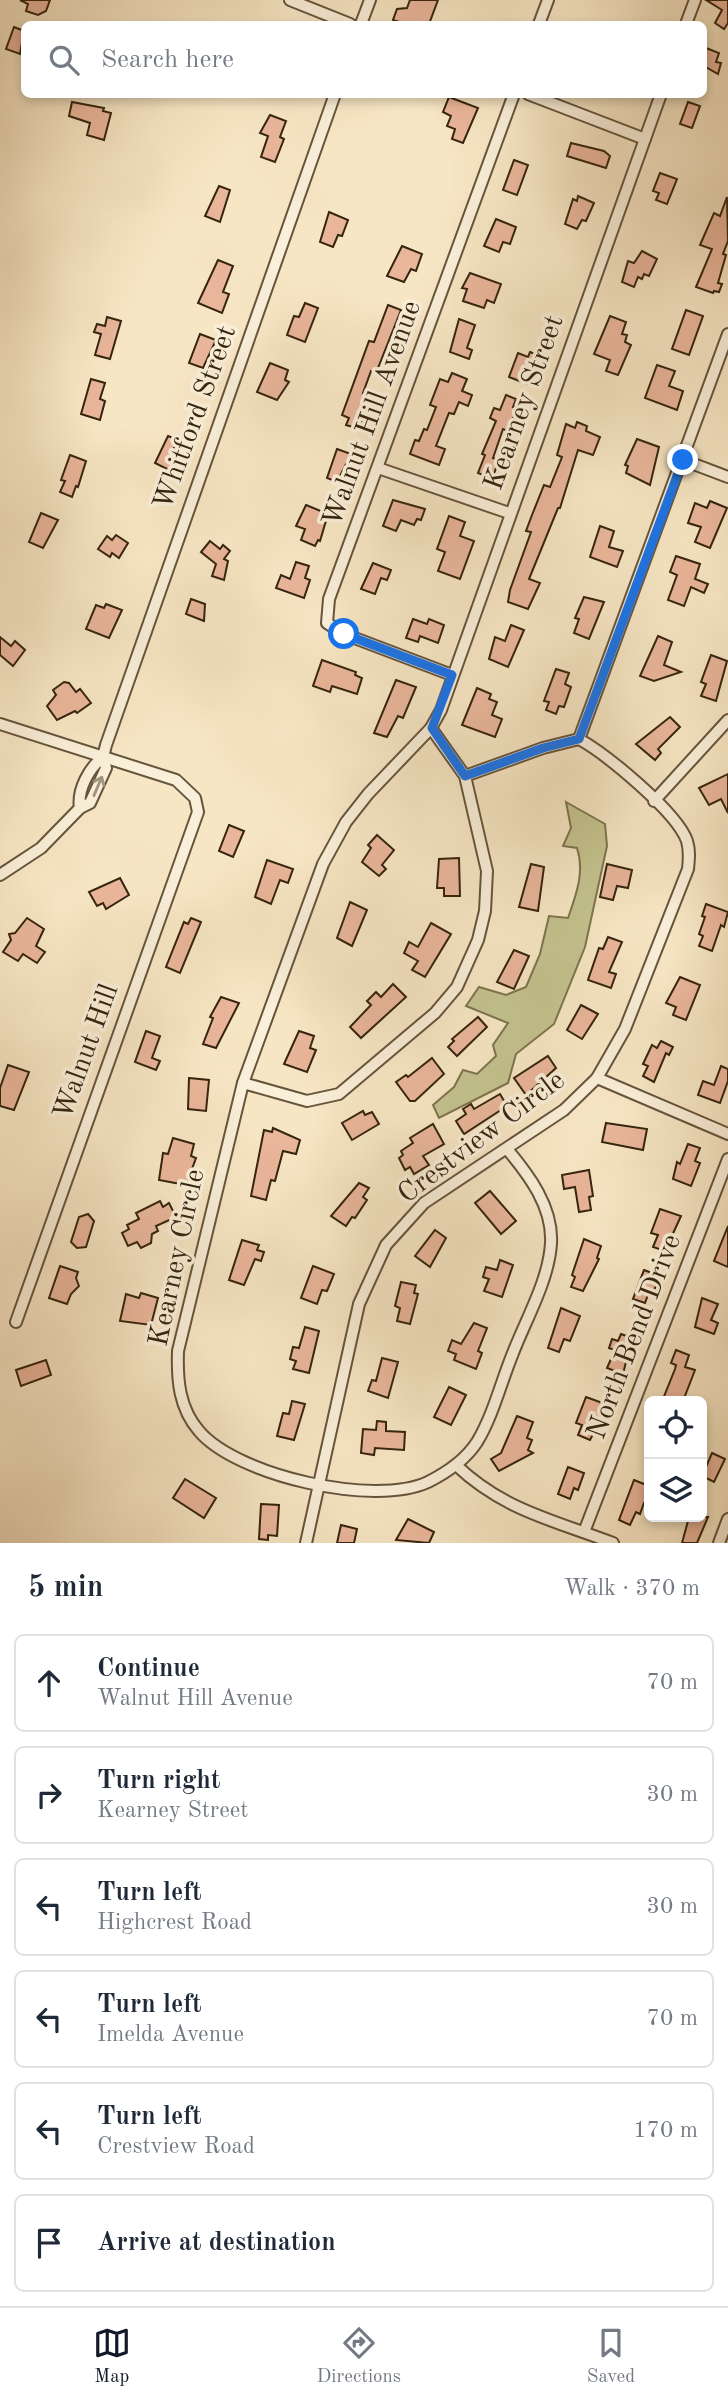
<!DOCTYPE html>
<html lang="en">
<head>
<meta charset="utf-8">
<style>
  :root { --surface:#fff; --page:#f6f6f7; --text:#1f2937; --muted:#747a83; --line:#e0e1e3; --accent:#111827 }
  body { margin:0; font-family:"Old Standard TT",serif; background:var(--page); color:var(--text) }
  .controls { position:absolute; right:21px; bottom:21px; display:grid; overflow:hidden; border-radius:10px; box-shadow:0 4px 10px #0003 }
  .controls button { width:63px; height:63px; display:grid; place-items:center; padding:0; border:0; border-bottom:2px solid var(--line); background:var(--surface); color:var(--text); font:35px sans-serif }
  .stop { position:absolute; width:21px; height:21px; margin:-16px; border:5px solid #1a73e8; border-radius:50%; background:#fff }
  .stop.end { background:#1a73e8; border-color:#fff; box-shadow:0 2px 7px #0008 }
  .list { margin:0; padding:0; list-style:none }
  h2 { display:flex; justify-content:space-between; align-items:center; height:91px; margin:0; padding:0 28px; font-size:30px }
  h2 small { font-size:23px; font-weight:400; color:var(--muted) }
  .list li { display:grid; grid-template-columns:46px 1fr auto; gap:21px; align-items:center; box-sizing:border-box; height:98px; margin:0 14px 14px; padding:0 14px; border:2px solid var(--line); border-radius:10px }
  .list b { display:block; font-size:26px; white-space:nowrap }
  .list p { margin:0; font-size:23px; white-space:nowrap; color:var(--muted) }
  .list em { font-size:23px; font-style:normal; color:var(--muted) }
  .icon { flex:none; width:38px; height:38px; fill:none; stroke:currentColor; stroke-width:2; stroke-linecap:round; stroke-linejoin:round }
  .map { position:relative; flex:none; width:728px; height:1543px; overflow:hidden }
  .search { position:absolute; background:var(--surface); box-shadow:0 4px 10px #0003; left:21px; right:21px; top:21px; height:77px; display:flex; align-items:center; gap:18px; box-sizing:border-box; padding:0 24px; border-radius:10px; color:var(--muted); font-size:26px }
  .sheet { height:763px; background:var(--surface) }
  nav { display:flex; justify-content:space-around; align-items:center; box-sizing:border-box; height:98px; border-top:2px solid var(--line); background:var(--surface); font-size:19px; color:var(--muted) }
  nav a { display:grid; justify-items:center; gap:4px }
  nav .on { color:var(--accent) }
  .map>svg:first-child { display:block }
  .green { fill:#c4c38f; stroke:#7c744e; stroke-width:2 }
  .building { fill:#eab69b; stroke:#35240e; stroke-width:2 }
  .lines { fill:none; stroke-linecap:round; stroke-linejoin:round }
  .minor-casing { stroke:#66543c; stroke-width:14 }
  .minor { stroke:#faefd9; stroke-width:10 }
  .oneway { stroke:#a1947e }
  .route { stroke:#1a73e8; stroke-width:9 }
  .labels { text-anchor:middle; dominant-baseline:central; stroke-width:7; stroke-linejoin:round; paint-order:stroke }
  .street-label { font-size:28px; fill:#35240e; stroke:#faefd9 }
</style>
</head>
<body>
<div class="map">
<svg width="728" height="1543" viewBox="0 0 728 1543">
  <rect width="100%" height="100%" fill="#f7e6c4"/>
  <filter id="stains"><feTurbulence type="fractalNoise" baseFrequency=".00286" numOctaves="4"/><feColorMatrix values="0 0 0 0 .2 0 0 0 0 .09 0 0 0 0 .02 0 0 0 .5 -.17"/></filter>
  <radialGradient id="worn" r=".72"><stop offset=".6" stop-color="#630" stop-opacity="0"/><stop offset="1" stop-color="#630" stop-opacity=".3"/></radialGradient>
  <path class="green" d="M566,802L605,824L607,846L585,947L554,1024L516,1054L508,1083L439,1118L433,1105L454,1087L463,1070L477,1074L496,1056L493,1045L508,1023L466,1006L479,987L506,995L526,987L540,954L549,916L568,918C576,895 585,872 577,848L563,846L571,828Z"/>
  <g class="building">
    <polygon points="20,0 50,0 46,11 38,15 26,11 28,4"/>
    <polygon points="410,0 438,0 429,24 405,24 393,20 397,9 407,8"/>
    <polygon points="706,0 728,0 728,23 724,29 715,23 722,10"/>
    <polygon points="14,27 24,31 20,54 6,49"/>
    <polygon points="706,48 719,53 716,62 721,63 718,74 704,66"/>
    <polygon points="449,97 478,108 463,143 452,139 455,129 447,126 451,116 443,112"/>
    <polygon points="72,102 104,108 103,111 111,113 104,140 87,135 90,123 69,116"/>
    <polygon points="688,102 700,106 692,128 680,124"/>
    <polygon points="270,115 286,121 280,137 284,139 275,162 261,157 268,136 260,133"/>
    <polygon points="571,143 604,151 610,156 606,168 567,156"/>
    <polygon points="514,160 528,165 517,195 503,190"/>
    <polygon points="660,173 677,179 667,204 656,200 659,193 653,191"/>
    <polygon points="219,186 230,190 220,222 205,216"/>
    <polygon points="578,196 594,203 586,221 582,220 577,229 565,224 573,199 577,201"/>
    <polygon points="727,197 728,241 723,254 726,255 718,283 722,284 719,292 714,291 713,293 696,287 712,249 700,245 714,213 720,216"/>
    <polygon points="329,212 348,220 342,236 338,235 333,247 320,242"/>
    <polygon points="496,219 516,227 510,244 503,242 499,252 484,246"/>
    <polygon points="402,246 422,254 416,271 411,269 404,282 387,276"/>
    <polygon points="642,251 657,259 649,276 644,274 642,279 638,277 634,287 622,282 628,261 634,263"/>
    <polygon points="218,260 233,266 223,292 229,294 222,313 198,303"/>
    <polygon points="470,273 501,284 494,303 487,300 484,308 463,301 467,289 462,288"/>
    <polygon points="305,303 318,308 305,342 287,335 294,316 299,317"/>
    <polygon points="388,305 401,310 376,373 371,371 363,393 371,396 360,429 346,425 349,418 342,415 369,341 374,342"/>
    <polygon points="686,310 703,316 689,355 672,349"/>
    <polygon points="610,316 626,322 622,334 627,335 625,342 631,345 618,375 606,371 610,360 594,354"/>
    <polygon points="107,317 121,321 110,359 95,355 101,334 94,332 97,324 105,326"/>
    <polygon points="459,319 475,325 467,348 472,350 469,359 450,352"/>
    <polygon points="200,334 216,340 203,368 189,363"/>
    <polygon points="530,352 538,355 527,384 509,377 518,353 528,357"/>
    <polygon points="270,363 288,370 285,380 289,382 277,400 257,392"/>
    <polygon points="657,365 675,371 669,386 683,391 677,410 645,398"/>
    <polygon points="452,373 467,379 462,391 472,395 468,406 459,402 454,414 449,413 436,446 445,449 439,465 410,454 415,440 419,441 424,429 427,430 436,407 430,405 440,379 448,382"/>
    <polygon points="91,379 105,383 100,399 105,401 100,420 81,414"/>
    <polygon points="506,395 516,399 513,407 517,408 508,431 503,429 493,458 499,460 492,479 478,473 485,455 482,454 496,421 490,418 494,408 500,410"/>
    <polygon points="577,422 587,426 586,431 600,437 593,455 578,450 560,508 558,508 529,579 540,583 528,609 508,602 510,590 531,532 526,531 532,515 544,485 550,487 562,457 557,455 566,424 575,428"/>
    <polygon points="168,436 178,440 173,450 178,452 169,470 155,463"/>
    <polygon points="637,439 659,447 650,485 626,473 628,466 625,465"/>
    <polygon points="337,449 351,454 337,482 327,478"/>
    <polygon points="70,455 86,461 78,487 76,486 72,497 60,492 65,481 61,480"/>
    <polygon points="393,500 425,509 421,520 417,519 414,525 401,520 396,531 383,526"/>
    <polygon points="710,501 727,508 710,548 695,542 701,527 688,523 695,503 707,508"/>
    <polygon points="306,505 328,514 320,541 318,540 315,546 301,540 305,529 296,526"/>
    <polygon points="41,513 58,520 43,548 29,542"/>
    <polygon points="449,516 465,522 460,536 474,541 460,579 438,571 445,552 437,549"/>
    <polygon points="600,526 614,531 609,547 623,551 617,567 590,557"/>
    <polygon points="116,535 128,543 119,558 112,553 110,557 98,549 107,536 112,540"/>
    <polygon points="210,541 220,549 223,545 230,551 224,559 228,561 224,580 212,576 216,564 201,552"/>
    <polygon points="676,556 700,564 695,579 708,584 704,593 691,587 684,606 668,600 677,575 670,572"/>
    <polygon points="296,562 309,566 305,578 310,580 304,598 276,588 281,575 290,579"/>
    <polygon points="373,563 391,570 387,580 381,578 375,594 361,589"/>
    <polygon points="584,597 604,602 589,639 574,633 579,619 575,618"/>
    <polygon points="191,599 205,604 204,621 186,614"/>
    <polygon points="106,604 122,610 109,638 86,629 96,605 104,608"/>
    <polygon points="413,619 427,624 429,619 444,625 438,643 420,636 418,642 406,638"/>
    <polygon points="511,625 524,630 508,667 489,659 495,637 505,641"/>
    <polygon points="658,636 672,642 664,665 681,672 654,681 640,676"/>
    <polygon points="0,637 11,646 15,641 25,650 13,666 0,655"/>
    <polygon points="711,655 727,661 716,701 701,696 706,684 701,682"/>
    <polygon points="322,660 356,672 355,675 362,678 357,694 332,686 330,692 313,686"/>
    <polygon points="556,669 569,673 565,684 571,687 564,707 559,706 556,714 546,710 549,702 544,701"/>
    <polygon points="396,680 416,687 403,718 398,716 387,737 374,733"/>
    <polygon points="64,682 69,683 76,692 80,689 91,703 77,713 75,711 57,720 47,706 56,695 53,690"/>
    <polygon points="477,688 491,694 489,699 497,702 492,715 502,719 495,737 462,725"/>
    <polygon points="670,717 680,727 658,749 661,753 655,760 636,744"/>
    <polygon points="728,774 728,813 721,799 709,805 699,788"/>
    <polygon points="229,825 244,831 233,857 219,851"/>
    <polygon points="377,835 394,850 382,865 386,869 379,876 362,862 371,848 368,845"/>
    <polygon points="459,858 460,896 444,896 444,888 437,888 439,859"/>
    <polygon points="267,860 293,869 288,883 280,880 271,904 255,897"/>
    <polygon points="531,864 544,867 538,911 519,907"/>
    <polygon points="607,864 632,870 628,888 617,886 613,900 600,897"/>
    <polygon points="120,878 129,895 106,909 103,903 97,906 89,892"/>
    <polygon points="350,902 367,910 352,946 337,938"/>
    <polygon points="706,904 728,912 724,927 721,925 712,951 699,946 703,936 699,934 705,917 702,916"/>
    <polygon points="27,918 44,929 36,946 45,952 37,963 23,954 18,961 3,952 11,940 9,934 15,933"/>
    <polygon points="191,918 201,922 180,973 166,967 184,922 188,924"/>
    <polygon points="431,923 451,934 425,977 412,970 418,961 404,953 409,942 418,947"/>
    <polygon points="608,937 622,942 609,972 616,974 611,988 588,980 599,948 603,949"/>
    <polygon points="514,950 529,956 514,989 497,982"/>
    <polygon points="680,977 700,985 686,1020 673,1015 676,1007 666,1003"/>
    <polygon points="393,984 406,997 361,1038 350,1027 371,1005 367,1001 376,992 381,997"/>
    <polygon points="221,997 239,1003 216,1048 203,1044 213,1018 210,1017"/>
    <polygon points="581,1005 598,1014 582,1039 567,1030"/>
    <polygon points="478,1017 487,1027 457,1056 448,1047 454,1041 452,1039"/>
    <polygon points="146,1031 160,1036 152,1058 160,1061 156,1070 135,1062"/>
    <polygon points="299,1031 314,1036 310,1048 316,1050 307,1072 284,1064"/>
    <polygon points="661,1041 673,1047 669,1055 666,1053 654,1082 643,1076 648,1066 643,1064 652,1045 657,1048"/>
    <polygon points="548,1056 556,1068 526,1095 514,1078"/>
    <polygon points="432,1058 444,1074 415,1101 410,1101 396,1082 406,1075 408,1077"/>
    <polygon points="8,1065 29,1072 14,1110 0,1106 0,1088"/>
    <polygon points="721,1066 728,1069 728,1081 720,1103 698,1095 703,1081 714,1085"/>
    <polygon points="189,1078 209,1080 206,1111 188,1109"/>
    <polygon points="500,1094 507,1106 464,1134 456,1121 466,1114 463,1109 471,1104 474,1109"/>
    <polygon points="363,1111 365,1115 372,1112 379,1124 352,1140 342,1123"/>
    <polygon points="606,1123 647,1129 643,1150 602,1142"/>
    <polygon points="433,1124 444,1144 423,1156 429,1165 414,1174 410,1167 405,1170 399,1158 403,1155 401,1151 413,1143 410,1138"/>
    <polygon points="273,1128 300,1140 296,1154 283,1151 275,1181 271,1180 266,1200 251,1196 264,1130 272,1132"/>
    <polygon points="173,1138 194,1144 191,1156 196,1158 186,1185 159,1180 163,1153 168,1154"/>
    <polygon points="688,1144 700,1148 695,1161 700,1163 691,1186 673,1179 677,1162 680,1164"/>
    <polygon points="589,1170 593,1196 589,1197 591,1210 579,1212 575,1187 564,1189 562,1175"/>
    <polygon points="359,1183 369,1188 363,1197 367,1200 355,1218 352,1217 346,1226 331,1216"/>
    <polygon points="490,1191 516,1221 501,1234 475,1203"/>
    <polygon points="160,1201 163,1207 169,1203 176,1217 156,1226 158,1231 152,1234 151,1243 141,1248 137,1242 128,1246 122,1233 129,1229 127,1225 139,1219 136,1213"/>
    <polygon points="660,1209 681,1216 665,1251 653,1247 658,1235 651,1233"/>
    <polygon points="88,1214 94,1221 86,1247 77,1248 71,1242 79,1217"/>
    <polygon points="728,1226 728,1267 714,1261"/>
    <polygon points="435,1230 446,1238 430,1267 415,1256"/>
    <polygon points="584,1239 601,1246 597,1258 599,1259 583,1291 571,1287 575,1277 572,1275"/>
    <polygon points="242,1240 259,1245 257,1250 264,1252 261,1261 255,1259 244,1285 229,1280"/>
    <polygon points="500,1260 513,1265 502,1297 484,1291 489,1279 483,1277 486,1267 497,1270"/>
    <polygon points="60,1266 78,1272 76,1278 79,1286 71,1294 67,1304 49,1298"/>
    <polygon points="313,1266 334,1274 327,1291 322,1290 317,1304 301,1298"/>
    <polygon points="644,1270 660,1276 653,1293 649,1292 645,1303 633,1299"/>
    <polygon points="401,1282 416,1285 414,1293 418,1294 410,1324 397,1321 400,1308 395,1306"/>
    <polygon points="141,1293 158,1298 151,1325 120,1321 126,1294 139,1298"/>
    <polygon points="702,1298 718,1304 711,1320 718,1323 714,1334 695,1327"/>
    <polygon points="561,1308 580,1316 570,1341 564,1339 559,1352 548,1348"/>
    <polygon points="474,1323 487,1328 478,1351 482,1353 476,1369 454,1360 456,1354 448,1351 452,1340 461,1344"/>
    <polygon points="305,1327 319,1331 309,1373 293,1369 296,1361 290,1359 293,1347 299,1348"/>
    <polygon points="621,1334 632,1338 623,1374 607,1368 615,1350 609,1348 612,1339 618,1341"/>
    <polygon points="676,1350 689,1355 685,1367 695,1370 683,1401 670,1401 663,1399 675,1369 676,1365 671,1363"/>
    <polygon points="382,1358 398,1362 388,1398 368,1391 372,1380 376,1381"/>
    <polygon points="46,1360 51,1375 21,1386 16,1370"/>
    <polygon points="449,1387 466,1395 451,1425 434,1417"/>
    <polygon points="586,1397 608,1405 590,1440 578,1435 582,1425 576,1423"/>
    <polygon points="292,1401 305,1404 294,1440 277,1436 283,1413 289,1414"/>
    <polygon points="517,1416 533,1422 527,1438 532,1440 528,1450 533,1453 499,1471 491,1459 501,1453"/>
    <polygon points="377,1421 386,1422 386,1431 405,1432 404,1450 375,1448 374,1455 361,1453 363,1429 376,1430"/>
    <polygon points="712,1453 725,1459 714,1482 702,1476"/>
    <polygon points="568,1467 584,1473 578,1490 574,1488 570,1499 558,1494"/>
    <polygon points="185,1479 216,1498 204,1518 173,1498"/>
    <polygon points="634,1480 649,1486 649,1505 644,1503 640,1514 636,1512 630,1525 619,1520"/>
    <polygon points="261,1504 279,1505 277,1536 268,1535 268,1540 259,1539"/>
    <polygon points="680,1517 708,1517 697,1543 682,1543 688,1521"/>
    <polygon points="408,1519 434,1532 429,1543 396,1540"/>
    <polygon points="341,1525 357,1529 354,1543 337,1543"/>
  </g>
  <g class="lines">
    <defs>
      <g id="minor">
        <polyline points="290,0 350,24"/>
        <polyline points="361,24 370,0"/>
        <polyline points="539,24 548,0"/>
        <polyline points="686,24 695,0"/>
        <polyline points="528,94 645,139"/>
        <polyline points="683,460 728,477"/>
        <polyline points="378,468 509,513"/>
        <polyline points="452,675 344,634 327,623 329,599 514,94"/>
        <polyline points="0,724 176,780 195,798 198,812 16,1322"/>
        <polyline points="579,739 728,334"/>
        <polyline points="465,776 543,748 579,739"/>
        <polyline points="654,801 728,720"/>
        <path d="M80,808C77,790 89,768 103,757"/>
        <polyline points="0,875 41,848 80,808 90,803 106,768 103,757 106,745 335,94"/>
        <polyline points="597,1078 728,1134"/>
        <polyline points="243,1083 307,1101 339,1094 435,1013 457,987 478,940 485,911 487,871 465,776 431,728"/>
        <path d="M507,1149C529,1175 553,1207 551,1243C549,1280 526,1319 513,1353C501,1382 493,1416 477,1442C466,1459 446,1473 428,1482C375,1507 237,1476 199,1431C179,1408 177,1380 178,1351L243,1083L323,864L346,822L368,794L431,728L441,710L661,94"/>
        <path d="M456,1465C503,1510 553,1520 613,1543"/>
        <polyline points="584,1532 728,1159"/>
        <path d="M306,1543L359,1304L386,1245L424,1203L564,1110L597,1078L625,1029L688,869C689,859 690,851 687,841C677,812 606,754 579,739"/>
        <polyline points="719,1543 728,1519"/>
      </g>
    </defs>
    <use href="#minor" class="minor-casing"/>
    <use href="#minor" class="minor"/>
  </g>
  <defs><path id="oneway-shaft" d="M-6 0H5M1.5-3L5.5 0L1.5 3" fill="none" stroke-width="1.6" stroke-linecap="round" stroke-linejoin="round" transform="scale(1.75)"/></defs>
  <use class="oneway" href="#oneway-shaft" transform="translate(98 786) rotate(-67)"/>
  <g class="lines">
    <polyline class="route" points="344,634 452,675 432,728 465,776 543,748 579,739 683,460"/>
  </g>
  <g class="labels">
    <g class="street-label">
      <text transform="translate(525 403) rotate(-70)">Kearney Street</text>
      <text transform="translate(373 414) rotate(-70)">Walnut Hill Avenue</text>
      <text transform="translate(196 418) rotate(-70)">Whitford Street</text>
      <text transform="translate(87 1052) rotate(-70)">Walnut Hill</text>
      <text transform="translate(482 1138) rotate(-37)">Crestview Circle</text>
      <text transform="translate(178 1258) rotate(-78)">Kearney Circle</text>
      <text transform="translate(635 1337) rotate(-69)">North Bend Drive</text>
    </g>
  </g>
  <rect width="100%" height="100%" filter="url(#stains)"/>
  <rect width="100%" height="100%" fill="url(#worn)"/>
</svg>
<div class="controls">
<button><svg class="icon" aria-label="locate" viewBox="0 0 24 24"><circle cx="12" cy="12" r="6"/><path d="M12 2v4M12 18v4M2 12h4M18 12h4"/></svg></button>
<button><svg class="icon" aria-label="layers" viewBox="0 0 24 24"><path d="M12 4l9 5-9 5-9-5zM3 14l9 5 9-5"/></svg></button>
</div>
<div class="stop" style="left:344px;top:634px"></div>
<div class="stop end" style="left:683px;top:460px"></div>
<div class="search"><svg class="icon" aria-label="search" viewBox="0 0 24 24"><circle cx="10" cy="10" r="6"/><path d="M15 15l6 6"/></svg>Search here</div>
</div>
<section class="sheet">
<h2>5 min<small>Walk · 370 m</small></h2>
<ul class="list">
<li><svg class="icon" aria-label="ahead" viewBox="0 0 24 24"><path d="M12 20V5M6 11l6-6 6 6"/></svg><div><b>Continue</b><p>Walnut Hill Avenue</p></div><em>70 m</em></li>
<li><svg class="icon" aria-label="right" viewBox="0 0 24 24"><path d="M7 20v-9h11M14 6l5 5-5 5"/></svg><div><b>Turn right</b><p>Kearney Street</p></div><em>30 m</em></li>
<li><svg class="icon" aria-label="left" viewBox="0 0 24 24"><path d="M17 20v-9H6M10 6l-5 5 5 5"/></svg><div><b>Turn left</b><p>Highcrest Road</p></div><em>30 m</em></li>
<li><svg class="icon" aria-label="left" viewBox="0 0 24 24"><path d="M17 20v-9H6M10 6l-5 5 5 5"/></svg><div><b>Turn left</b><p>Imelda Avenue</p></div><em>70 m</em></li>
<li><svg class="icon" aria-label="left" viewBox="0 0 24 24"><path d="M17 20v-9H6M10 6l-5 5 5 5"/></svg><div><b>Turn left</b><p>Crestview Road</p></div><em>170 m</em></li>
<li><svg class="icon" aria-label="arrive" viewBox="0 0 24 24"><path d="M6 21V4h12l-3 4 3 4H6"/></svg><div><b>Arrive at destination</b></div></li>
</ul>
</section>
<nav>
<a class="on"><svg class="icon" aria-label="map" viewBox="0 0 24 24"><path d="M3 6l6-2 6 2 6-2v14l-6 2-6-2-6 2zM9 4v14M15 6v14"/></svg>Map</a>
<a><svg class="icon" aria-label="directions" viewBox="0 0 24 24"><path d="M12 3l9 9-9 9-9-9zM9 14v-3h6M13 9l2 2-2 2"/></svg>Directions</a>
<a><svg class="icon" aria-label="saved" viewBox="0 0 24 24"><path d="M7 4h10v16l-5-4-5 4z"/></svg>Saved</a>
</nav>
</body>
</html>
